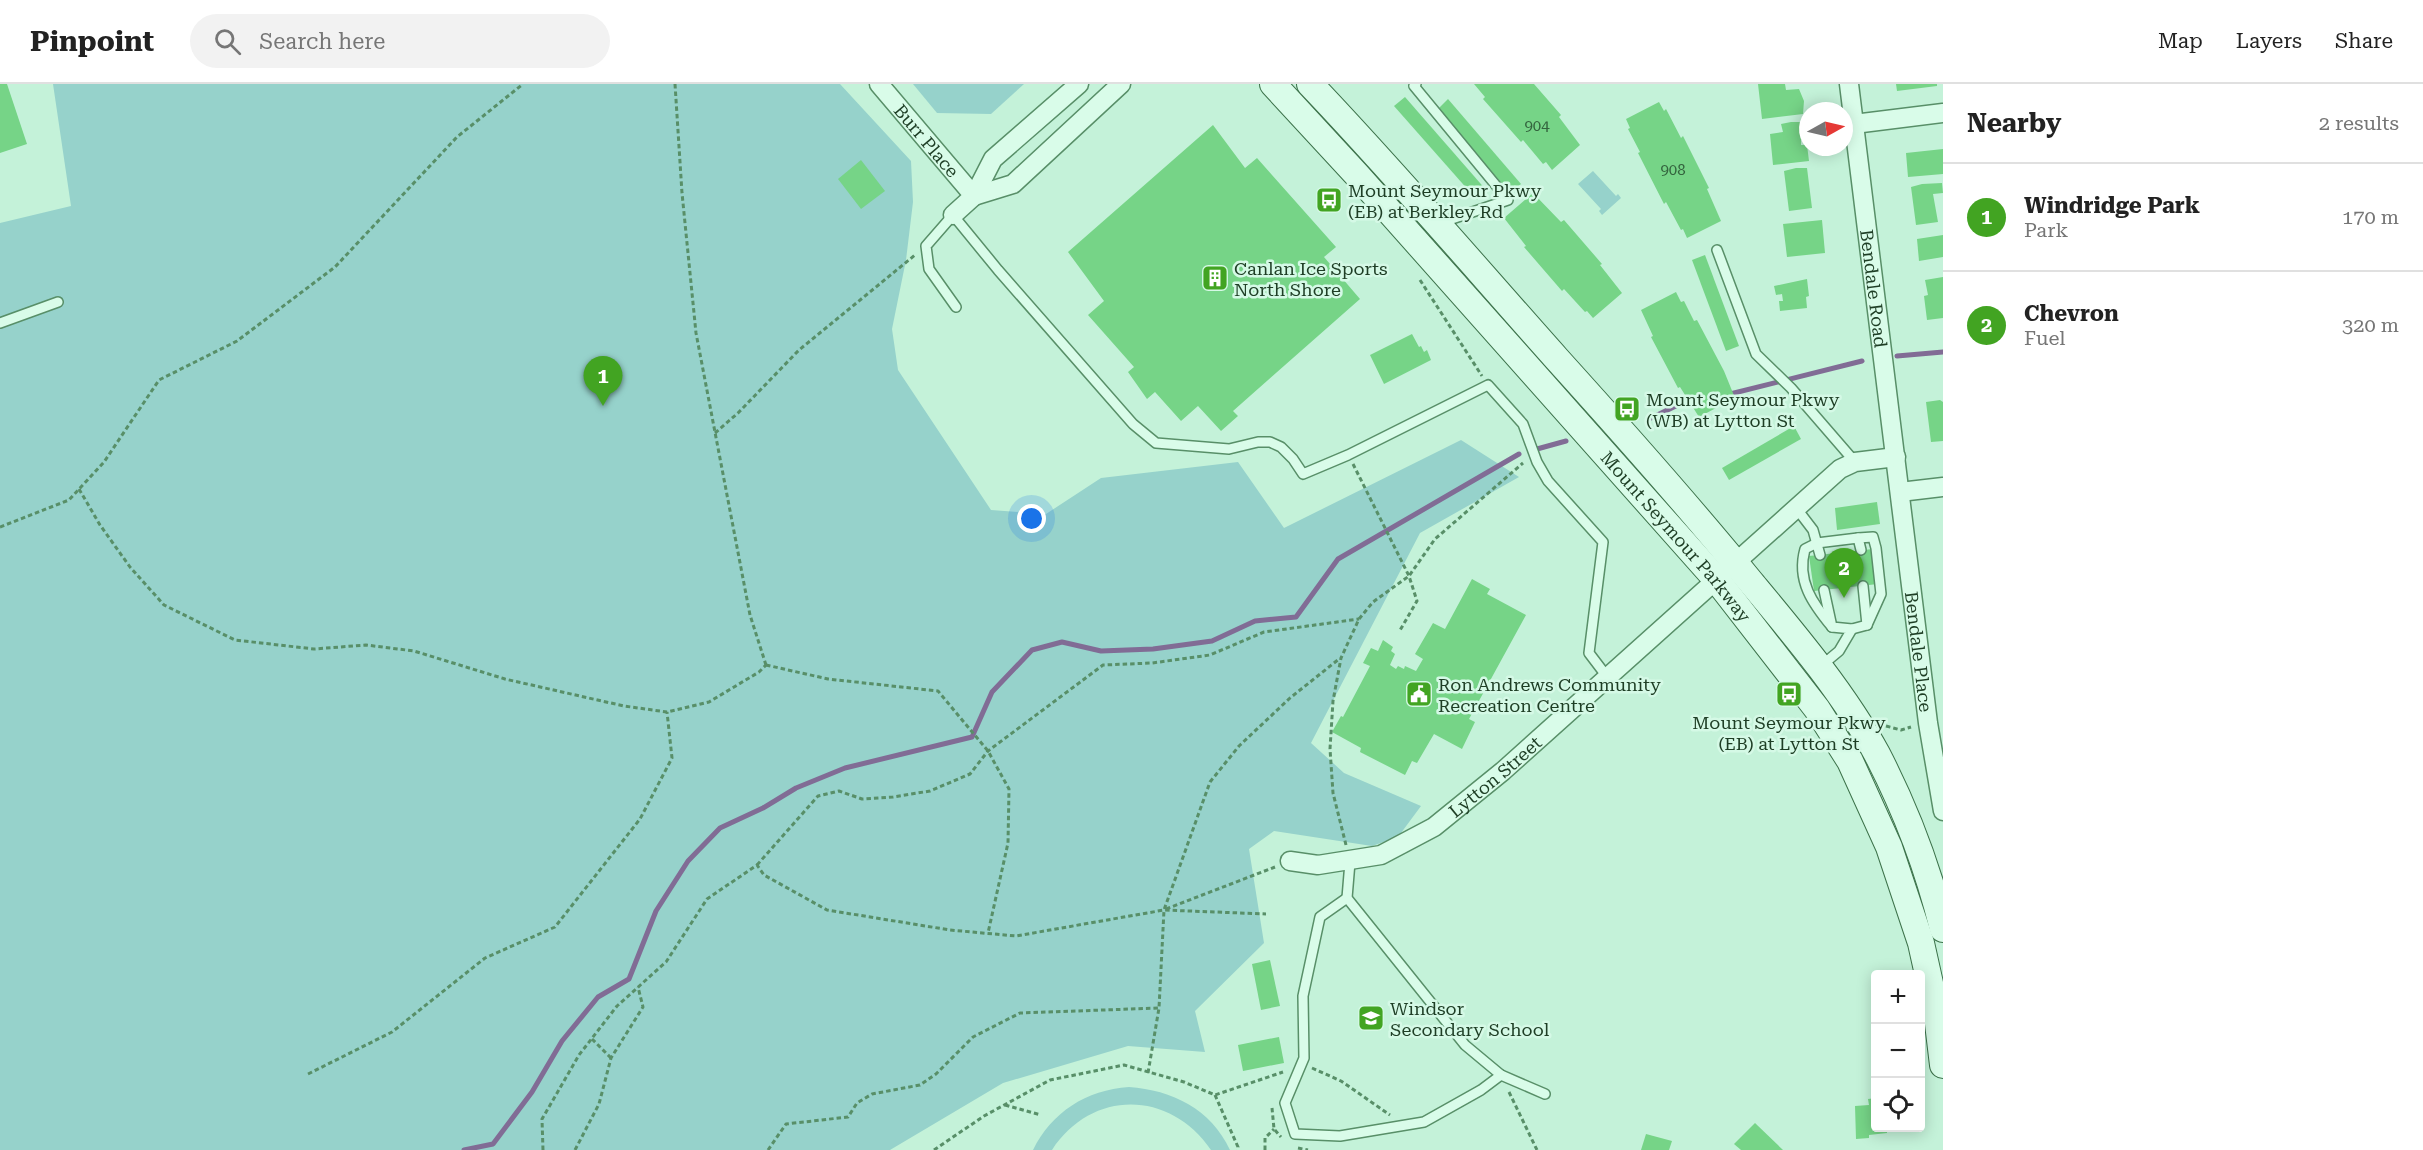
<!DOCTYPE html>
<html lang="en">
<head>
<meta charset="utf-8">
<style>
  :root { --surface:#fff; --page:#f2f2f2; --text:#222; --muted:#767676; --line:#e0e0e0; --accent:#42a422 }
  body { margin:0; font-family:"Roboto Serif",serif; background:var(--page); color:var(--text) }
  .controls { position:absolute; right:18px; bottom:18px; display:grid; overflow:hidden; border-radius:6px; box-shadow:0 3px 15px #0003 }
  .controls button { width:54px; height:54px; display:grid; place-items:center; padding:0; border:0; border-bottom:2px solid var(--line); background:var(--surface); color:var(--text); font:30px sans-serif }
  .compass { position:absolute; left:1799px; top:18px; width:54px; height:54px; border-radius:50%; background:var(--surface); box-shadow:0 3px 15px #0003; rotate:82deg }
  .you { position:absolute; left:1032px; top:435px; width:21px; height:21px; margin:-15px; border:4px solid #fff; border-radius:50%; background:#1a73e8; box-shadow:0 0 0 9px #1a73e833 }
  .badge { display:grid; place-items:center; width:39px; height:39px; border-radius:50%; background:var(--accent); color:#fff; font-size:20px; font-weight:700 }
  .pin { position:absolute; translate:-50% -50px; filter:drop-shadow(0 2px 3px #0008) }
  .pin::after { content:''; position:absolute; top:32px; width:21px; height:18px; background:inherit; clip-path:polygon(0 0,100% 0,50% 100%) }
  .list { margin:0; padding:0; list-style:none }
  h2 { display:flex; justify-content:space-between; align-items:center; height:78px; margin:0; padding:0 24px; font-size:26px }
  h2 small { font-size:20px; font-weight:400; color:var(--muted) }
  .list li { display:grid; grid-template-columns:39px 1fr auto; gap:18px; align-items:center; box-sizing:border-box; height:108px; padding:0 24px; border-top:2px solid var(--line) }
  .list b { display:block; font-size:22px; white-space:nowrap }
  .list p { margin:0; font-size:20px; white-space:nowrap; color:var(--muted) }
  .list em { font-size:20px; font-style:normal; color:var(--muted) }
  .icon { flex:none; width:33px; height:33px; fill:none; stroke:currentColor; stroke-width:2; stroke-linecap:round; stroke-linejoin:round }
  .map { position:relative; flex:none; width:1943px; height:1066px; overflow:hidden }
  header { display:flex; align-items:center; gap:36px; box-sizing:border-box; height:84px; padding:0 30px; background:var(--surface); border-bottom:2px solid var(--line) }
  header strong { font-size:28px }
  nav { display:flex; gap:33px; margin-inline-start:auto; font-size:21px }
  .search { width:420px; height:54px; background:var(--page); display:flex; align-items:center; gap:15px; box-sizing:border-box; padding:0 21px; border-radius:33px; color:var(--muted); font-size:22px }
  main { display:flex }
  aside { flex:1; background:var(--surface) }
  .map>svg:first-child { display:block }
  .green { fill:#96d2cb }
  .lines { fill:none; stroke-linecap:round; stroke-linejoin:round }
  .stream { stroke:#816c95; stroke-width:5 }
  .building { fill:#76d487 }
  .lane-casing { stroke:#588f68; stroke-width:12 }
  .street-casing { stroke:#588f68; stroke-width:21 }
  .secondary-casing { stroke:#3b7149; stroke-width:28 }
  .path { stroke:#588f68; stroke-width:3; stroke-dasharray:4.5 3; stroke-linecap:butt }
  .lane { stroke:#d9fce9; stroke-width:9 }
  .street { stroke:#d9fce9; stroke-width:18 }
  .secondary { stroke:#d9fce9; stroke-width:26 }
  .labels { text-anchor:middle; dominant-baseline:central; stroke-width:5; stroke-linejoin:round; paint-order:stroke }
  .number-label { font-size:15px; fill:#34643e }
  .street-label { font-size:18px; fill:#1e3e25; stroke:#d5f9e6 }
  .poi-label { font-size:18px; fill:#1e3e25; stroke:#d5f9e6; text-anchor:start }
</style>
</head>
<body>
<header>
<strong>Pinpoint</strong>
<div class="search"><svg class="icon" aria-label="search" viewBox="0 0 24 24"><circle cx="10" cy="10" r="6"/><path d="M15 15l6 6"/></svg>Search here</div>
<nav><a>Map</a><a>Layers</a><a>Share</a></nav>
</header>
<main>
<div class="map">
<svg width="1943" height="1066" viewBox="0 0 1943 1066">
  <rect width="100%" height="100%" fill="#c4f2d9"/>
  <g class="green">
    <polygon points="53,0 840,0 911,77 913,118 906,176 892,245 898,286 991,426 1046,430 1101,394 1238,378 1284,444 1461,356 1519,393 1420,449 1311,659 1344,689 1421,722 1398,753 1372,762 1274,747 1249,765 1264,859 1195,927 1205,968 1128,962 1003,999 890,1066 0,1066 0,139 71,122"/>
    <polygon points="913,0 1024,0 991,30 937,29"/>
    <polygon points="1593,87 1616,112 1618,110 1621,114 1602,131 1599,127 1601,125 1578,100"/>
    <path d="M1129,1003C1172,1006 1211,1025 1230,1066H1211C1170,1006 1092,1005 1052,1066H1033C1052,1028 1086,1006 1129,1003Z"/>
  </g>
  <g class="lines">
    <g class="stream">
      <polyline points="1897,272 1943,268"/>
      <polyline points="1726,311 1862,277"/>
      <polyline points="1651,334 1682,319 1694,317"/>
      <polyline points="1537,365 1566,357"/>
      <polyline points="464,1066 493,1060 532,1008 562,957 598,913 629,895 656,827 688,777 720,744 763,724 796,704 845,684 972,653 992,608 1032,566 1062,558 1101,567 1153,565 1212,557 1255,537 1296,533 1338,475 1519,370"/>
    </g>
  </g>
  <g class="building">
    <polygon points="0,0 7,0 27,60 0,69"/>
    <polygon points="1474,0 1534,0 1561,31 1559,33 1580,61 1552,86 1546,78 1543,80 1523,56 1521,58 1483,15 1485,13"/>
    <polygon points="1758,0 1785,0 1786,6 1799,5 1804,17 1803,30 1762,35"/>
    <polygon points="1896,0 1937,0 1937,2 1897,7"/>
    <polygon points="1405,13 1487,107 1477,116 1394,22"/>
    <polygon points="1448,15 1521,100 1510,109 1438,25"/>
    <polygon points="1659,18 1664,27 1666,25 1681,54 1683,52 1709,104 1707,105 1721,137 1687,154 1683,145 1681,146 1666,118 1664,120 1638,69 1640,68 1628,45 1630,44 1626,35"/>
    <polygon points="1791,38 1802,38 1805,55 1801,56 1801,61 1807,61 1809,77 1773,81 1770,50 1783,48 1781,40"/>
    <polygon points="1213,41 1245,84 1257,74 1336,163 1324,173 1360,215 1233,327 1238,332 1221,347 1198,322 1181,337 1155,308 1147,315 1128,288 1134,283 1088,231 1104,217 1068,168"/>
    <polygon points="1943,65 1943,90 1908,93 1906,69"/>
    <polygon points="861,76 885,107 861,125 838,95"/>
    <polygon points="1796,84 1807,84 1812,124 1789,127 1784,87"/>
    <polygon points="1942,99 1943,109 1933,110 1938,138 1916,141 1911,103 1922,100"/>
    <polygon points="1533,109 1561,138 1564,136 1602,180 1600,181 1622,209 1593,234 1587,227 1585,228 1564,205 1562,207 1524,163 1526,162 1504,134"/>
    <polygon points="1822,136 1825,169 1787,173 1783,140"/>
    <polygon points="1943,151 1943,173 1919,177 1917,155"/>
    <polygon points="1705,171 1739,262 1726,267 1692,176"/>
    <polygon points="1943,193 1943,234 1927,236 1924,212 1928,211 1925,196"/>
    <polygon points="1807,195 1809,212 1806,213 1807,224 1780,227 1779,217 1783,217 1782,210 1776,211 1774,202"/>
    <polygon points="1676,208 1681,218 1684,217 1694,237 1697,236 1724,287 1735,314 1699,333 1680,303 1678,304 1651,253 1653,252 1641,226"/>
    <polygon points="1412,250 1419,263 1421,262 1424,268 1427,266 1431,276 1384,300 1370,271"/>
    <polygon points="1940,316 1943,318 1943,357 1931,358 1926,318"/>
    <polygon points="1794,342 1801,355 1729,396 1722,384"/>
    <polygon points="1877,418 1880,440 1837,446 1835,424"/>
    <polygon points="1873,465 1878,500 1814,507 1809,472"/>
    <polygon points="1472,495 1490,505 1487,510 1526,531 1469,635 1475,638 1462,665 1434,650 1417,679 1412,677 1405,691 1360,668 1361,664 1332,648 1341,632 1343,633 1370,582 1363,579 1371,564 1378,567 1383,556 1393,563 1391,567 1395,570 1390,581 1396,585 1398,582 1404,585 1405,582 1416,587 1423,575 1415,570 1433,539 1445,545"/>
    <polygon points="1270,876 1280,922 1261,926 1252,880"/>
    <polygon points="1279,953 1284,979 1243,987 1238,961"/>
    <polygon points="1876,1014 1876,1044 1887,1044 1887,1049 1869,1051 1869,1054 1856,1055 1855,1022 1869,1021 1868,1015"/>
    <polygon points="1755,1039 1783,1066 1741,1066 1734,1060"/>
    <polygon points="1646,1050 1672,1057 1669,1066 1641,1066"/>
  </g>
  <g class="lines">
    <defs>
      <g id="lane">
        <polyline points="1416,0 1414,2 1508,116 1440,139"/>
        <polyline points="1717,166 1756,270 1791,304 1855,378"/>
        <polyline points="956,223 929,185 926,162 953,131 998,186 1133,340 1156,359 1229,365 1258,358 1270,358 1281,363 1293,375 1303,390 1348,371 1488,301 1523,340 1537,378 1548,397 1603,458 1589,569 1608,594"/>
        <polyline points="0,239 58,218"/>
        <polyline points="1797,425 1813,446 1820,471"/>
        <polyline points="1858,454 1873,453 1876,464 1881,510 1867,541"/>
        <path d="M1832,543C1813,520 1796,497 1805,465L1817,459L1858,454L1861,466"/>
        <polyline points="1852,545 1867,541 1863,502"/>
        <polyline points="1821,582 1839,567 1852,545 1832,543 1824,506"/>
        <polyline points="1350,778 1347,814 1465,961 1501,991 1545,1010"/>
        <polyline points="1347,814 1320,833 1303,912 1304,974 1285,1019 1295,1050 1340,1052 1424,1038 1481,1006 1501,991"/>
      </g>
      <g id="street">
        <path id="s1" d="M879,0L974,112"/>
        <path id="s2" d="M1849,0L1928,639L1943,727"/>
        <polyline points="1854,40 1943,29"/>
        <polyline points="974,112 1013,100 1121,0"/>
        <polyline points="953,131 974,112 993,75 1079,0"/>
        <polyline points="1900,408 1943,403"/>
        <path id="s3" d="M1290,777L1318,781L1381,771L1434,743L1503,687L1840,385L1855,378L1896,373"/>
      </g>
      <g id="secondary">
        <path id="s4" d="M1273,0L1357,91L1716,495L1817,625L1850,677L1889,763L1921,859L1937,931L1943,981"/>
        <path d="M1310,0C1395,89 1475,183 1557,275C1623,348 1688,421 1750,497C1794,550 1844,609 1877,670C1906,726 1928,784 1943,845"/>
      </g>
    </defs>
    <use href="#lane" class="lane-casing"/>
    <use href="#street" class="street-casing"/>
    <use href="#secondary" class="secondary-casing"/>
    <g class="path">
      <polyline points="675,0 682,109 696,249 750,531 766,581"/>
      <polyline points="1420,196 1482,292"/>
      <polyline points="715,349 738,329 799,266 915,171"/>
      <polyline points="1353,380 1409,492 1417,517 1399,548"/>
      <polyline points="79,405 100,441 130,483 164,521 235,556 314,565 366,561 414,567 505,595 624,622 667,628 709,618 759,588 766,581"/>
      <polyline points="0,443 69,416 104,378 159,296 237,257 335,183 457,53 523,0"/>
      <polyline points="766,581 828,595 938,607 988,667 1009,705 1008,759 988,849"/>
      <polyline points="1886,642 1901,646 1911,643"/>
      <polyline points="1346,761 1333,709 1330,665 1333,617 1341,574 1359,535 1373,518 1409,492 1435,455 1523,379"/>
      <polyline points="757,781 818,712 839,707 862,715 893,713 930,707 970,690 988,667 1103,581 1152,579 1210,571 1264,548 1359,535"/>
      <polyline points="1166,825 1275,783"/>
      <polyline points="592,955 611,974"/>
      <polyline points="1312,984 1341,997 1390,1031"/>
      <polyline points="1148,989 1159,924 1164,826 1210,698 1239,662 1290,614 1339,575"/>
      <polyline points="308,990 392,948 485,874 555,843 640,735 672,674 667,628"/>
      <polyline points="1509,1008 1537,1066"/>
      <polyline points="1215,1011 1238,1063 1237,1066"/>
      <polyline points="1005,1021 1041,1031"/>
      <polyline points="1272,1024 1274,1045 1281,1053"/>
      <polyline points="1298,1064 1308,1066"/>
      <polyline points="543,1066 542,1035 579,971 617,922 666,878 707,815 757,781 764,791 827,826 950,846 1016,852 1164,826 1266,830"/>
      <polyline points="575,1066 599,1020 611,974 643,923 638,903"/>
      <polyline points="768,1066 786,1040 848,1033 857,1019 872,1010 920,1001 936,990 973,953 1020,929 1159,924"/>
      <polyline points="934,1066 984,1032 1050,996 1124,981 1184,998 1215,1011 1283,988"/>
      <polyline points="1265,1066 1265,1054 1274,1045"/>
    </g>
    <use href="#lane" class="lane"/>
    <use href="#street" class="street"/>
    <use href="#secondary" class="secondary"/>
  </g>
  <defs>
    <symbol id="bus-square" viewBox="-11 -11 22 22"><rect x="-9" y="-9" width="18" height="18" rx="4" fill="#42a422" stroke="#d5f9e6"/><path d="M-5-6H5V4H4V6H2V4H-2V6H-4V4H-5ZM-3.5-4V0h7V-4ZM-3.5 1.2v1.5H-2V1.2ZM2 1.2v1.5H3.5V1.2Z" fill="#fff"/></symbol>
    <symbol id="building-square" viewBox="-11 -11 22 22"><rect x="-9" y="-9" width="18" height="18" rx="4" fill="#42a422" stroke="#d5f9e6"/><path d="M-4-6H4V6H1V3H-1V6H-4ZM-2.5-4.3h1.7v1.8h-1.7ZM.8-4.3h1.7v1.8H.8ZM-2.5-1h1.7V.8h-1.7ZM.8-1h1.7V.8H.8Z" fill="#fff"/></symbol>
    <symbol id="civic-square" viewBox="-11 -11 22 22"><rect x="-9" y="-9" width="18" height="18" rx="4" fill="#42a422" stroke="#d5f9e6"/><path d="M-.6-6.5H3V-4.5H.6V-3L4-1V1h2V6H-6V1h2V-1L-.6-3ZM-1.2 2.5V6h2.4V2.5Z" fill="#fff"/></symbol>
    <symbol id="school-square" viewBox="-11 -11 22 22"><rect x="-9" y="-9" width="18" height="18" rx="4" fill="#42a422" stroke="#d5f9e6"/><path d="M0-5L7-2L0 1L-7-2ZM-4 1L0 2.5L4 1V4Q0 6-4 4Z" fill="#fff"/></symbol>
  </defs>
  <g fill-rule="evenodd">
    <use href="#bus-square" x="1314" y="101" width="30" height="30"/>
    <use href="#building-square" x="1200" y="179" width="30" height="30"/>
    <use href="#bus-square" x="1612" y="310" width="30" height="30"/>
    <use href="#civic-square" x="1404" y="595" width="30" height="30"/>
    <use href="#bus-square" x="1774" y="595" width="30" height="30"/>
    <use href="#school-square" x="1356" y="919" width="30" height="30"/>
  </g>
  <g class="labels">
    <g class="number-label">
      <text x="1537" y="42">904</text>
      <text x="1673" y="86">908</text>
    </g>
    <g class="street-label">
      <text stroke="none"><textPath href="#s1" startOffset="74">Burr Place</textPath></text>
      <text stroke="none"><textPath href="#s2" startOffset="206">Bendale Road</textPath></text>
      <text stroke="none"><textPath href="#s4" startOffset="606">Mount Seymour Parkway</textPath></text>
      <text stroke="none"><textPath href="#s2" startOffset="572">Bendale Place</textPath></text>
      <text stroke="none"><textPath href="#s3" startOffset="231">Lytton Street</textPath></text>
    </g>
    <g class="poi-label">
      <text x="1348" y="106">Mount Seymour Pkwy<tspan x="1348" dy="21">(EB) at Berkley Rd</tspan></text>
      <text x="1234" y="184">Canlan Ice Sports<tspan x="1234" dy="21">North Shore</tspan></text>
      <text x="1646" y="315">Mount Seymour Pkwy<tspan x="1646" dy="21">(WB) at Lytton St</tspan></text>
      <text x="1438" y="600">Ron Andrews Community<tspan x="1438" dy="21">Recreation Centre</tspan></text>
      <text x="1789" y="638" text-anchor="middle">Mount Seymour Pkwy<tspan x="1789" dy="21">(EB) at Lytton St</tspan></text>
      <text x="1390" y="924">Windsor<tspan x="1390" dy="21">Secondary School</tspan></text>
    </g>
  </g>
</svg>
<div class="controls">
<button>+</button>
<button>−</button>
<button><svg class="icon" aria-label="locate" viewBox="0 0 24 24"><circle cx="12" cy="12" r="6"/><path d="M12 2v4M12 18v4M2 12h4M18 12h4"/></svg></button>
</div>
<svg class="compass" viewBox="-18 -18 36 36"><path d="M0-13l5 13h-10z" fill="#e53935"/><path d="M0 13l5-13h-10z" fill="#767676"/></svg>
<div class="you"></div>
<div class="pin badge" style="left:603px;top:322px">1</div>
<div class="pin badge" style="left:1844px;top:514px">2</div>
</div>
<aside>
<h2>Nearby<small>2 results</small></h2>
<ul class="list">
<li><span class="badge">1</span><div><b>Windridge Park</b><p>Park</p></div><em>170 m</em></li>
<li><span class="badge">2</span><div><b>Chevron</b><p>Fuel</p></div><em>320 m</em></li>
</ul>
</aside>
</main>
</body>
</html>
